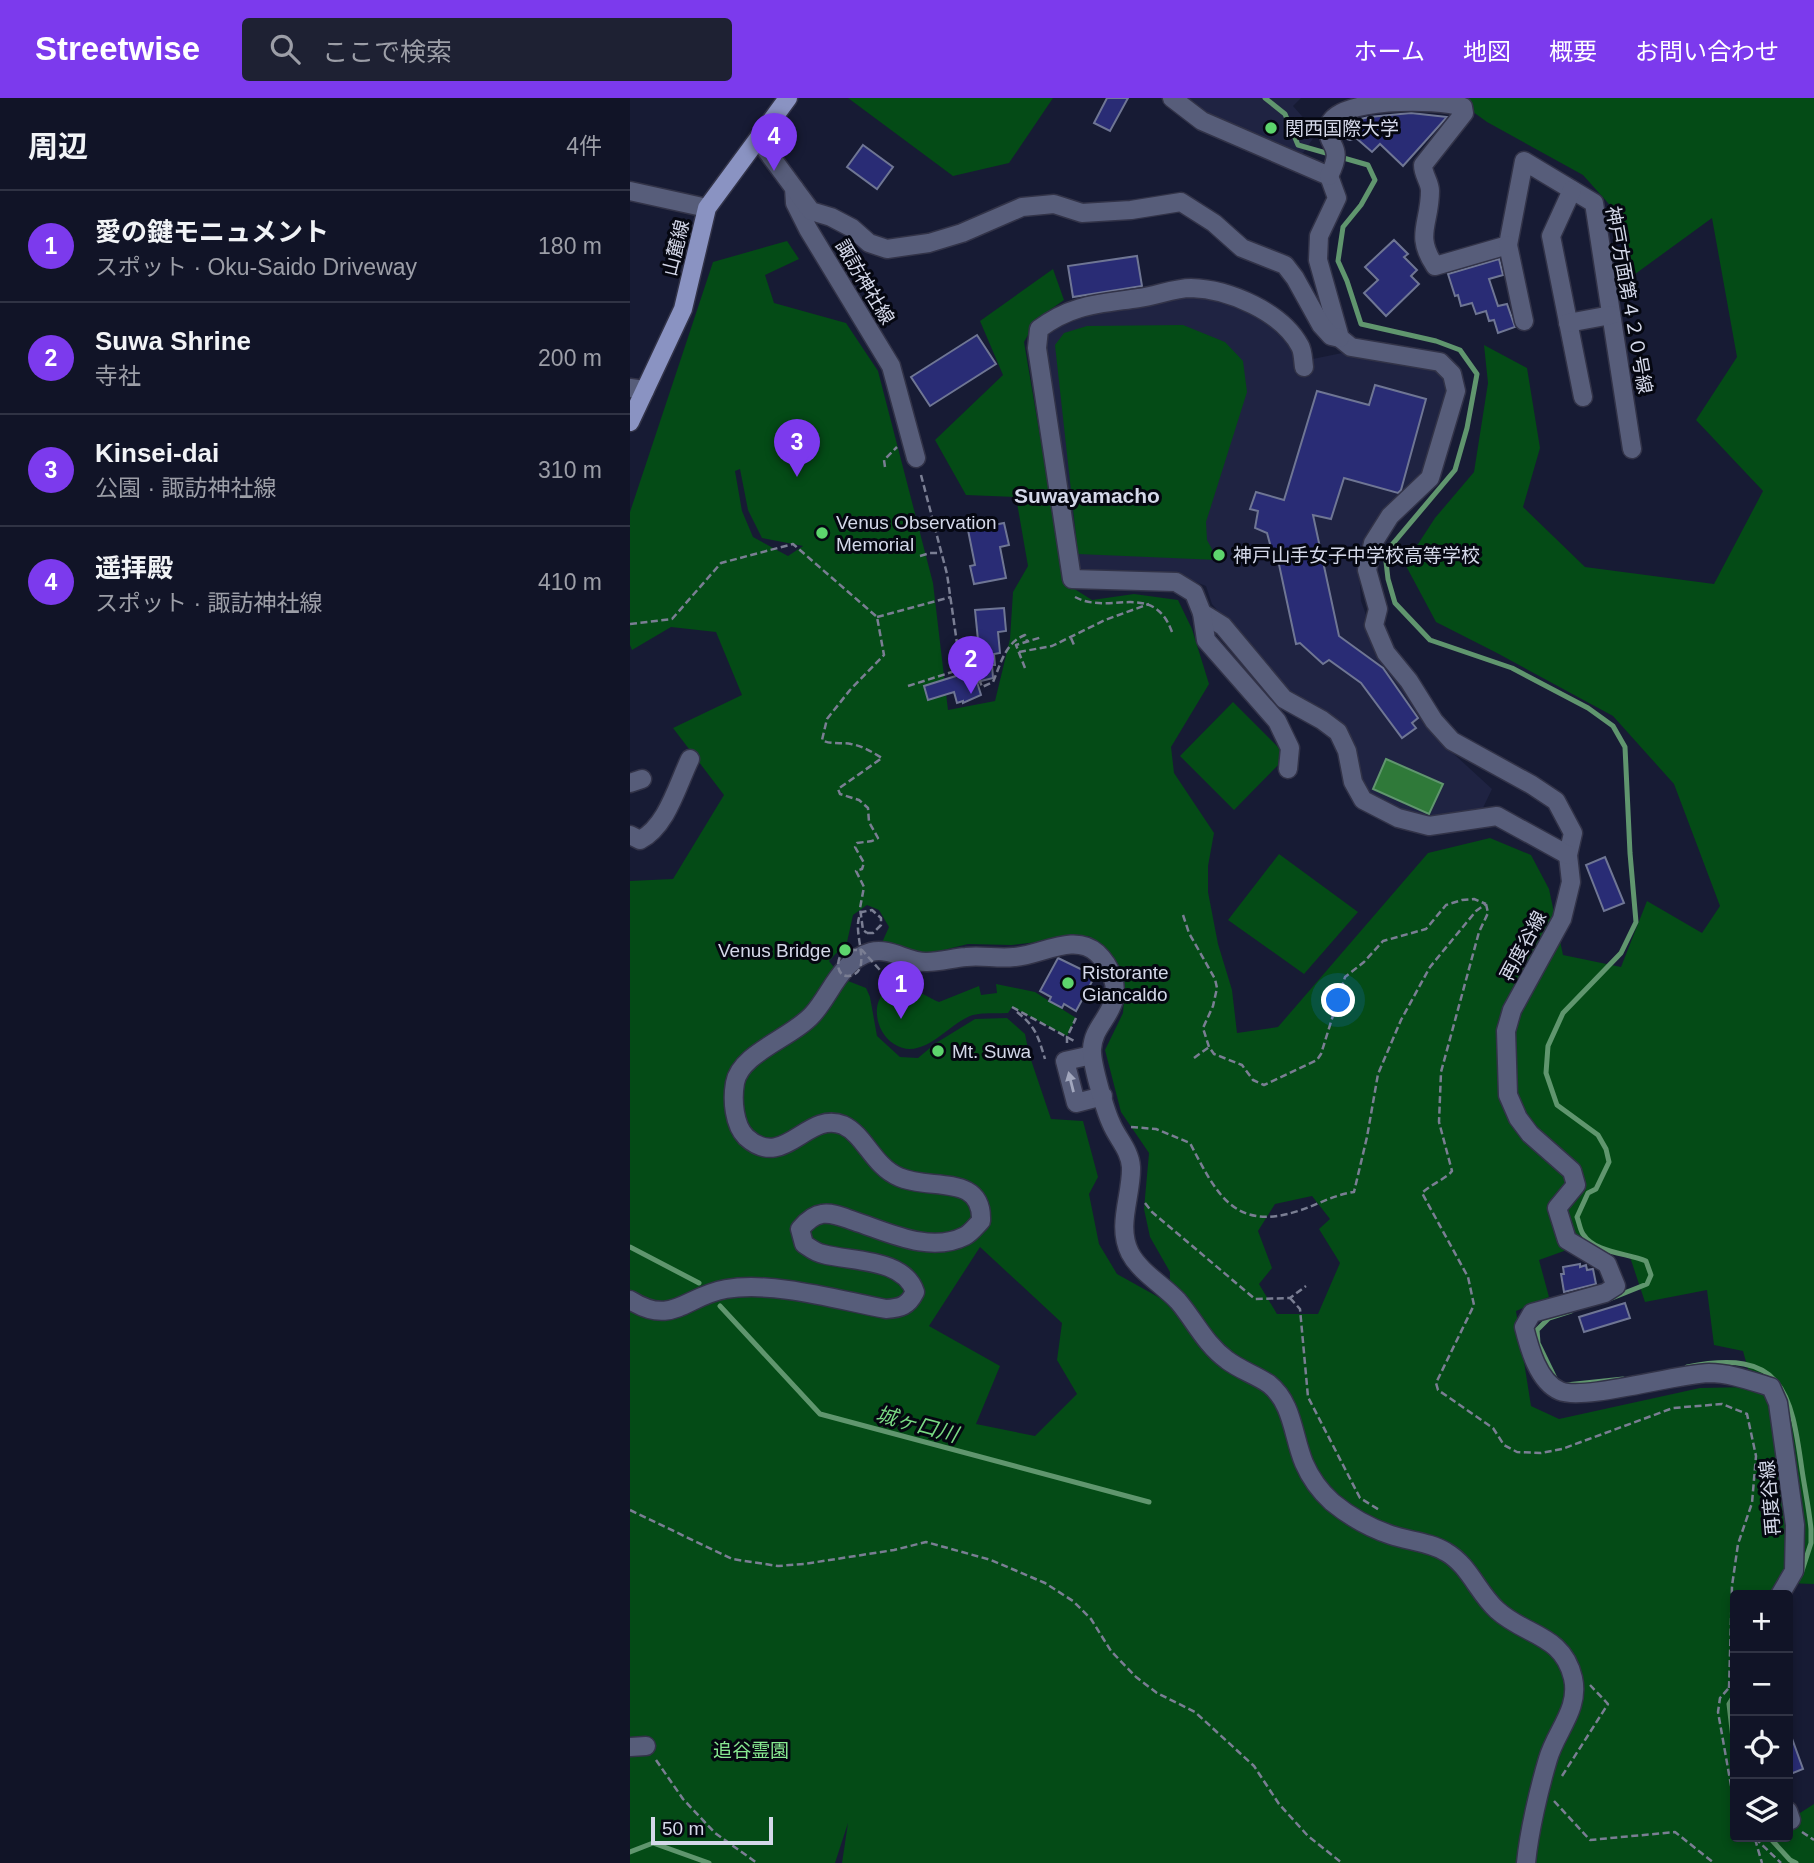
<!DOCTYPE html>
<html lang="ja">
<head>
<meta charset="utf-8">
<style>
  :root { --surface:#111427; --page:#1e2133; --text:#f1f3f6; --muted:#9c9ea7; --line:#303344; --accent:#7c3aed }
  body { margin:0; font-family:Arial,"Noto Sans JP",sans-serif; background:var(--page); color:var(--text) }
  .controls { position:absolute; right:21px; bottom:21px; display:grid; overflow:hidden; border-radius:7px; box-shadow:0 4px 10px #0003 }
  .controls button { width:63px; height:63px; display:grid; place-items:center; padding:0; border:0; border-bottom:2px solid var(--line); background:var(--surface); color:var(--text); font:35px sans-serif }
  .scale { position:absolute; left:21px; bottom:18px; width:122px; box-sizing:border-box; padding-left:7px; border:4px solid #d4d8e9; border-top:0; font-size:19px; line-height:24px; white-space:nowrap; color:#d4d8e9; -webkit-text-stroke:5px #050711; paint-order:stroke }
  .you { position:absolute; left:709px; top:903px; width:24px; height:24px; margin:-18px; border:5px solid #fff; border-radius:50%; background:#1a73e8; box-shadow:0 0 0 10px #1a73e833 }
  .badge { display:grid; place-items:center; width:46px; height:46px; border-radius:50%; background:var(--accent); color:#fff; font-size:23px; font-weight:700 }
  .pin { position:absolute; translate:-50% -58px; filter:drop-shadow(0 2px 4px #0008) }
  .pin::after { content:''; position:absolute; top:37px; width:24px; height:21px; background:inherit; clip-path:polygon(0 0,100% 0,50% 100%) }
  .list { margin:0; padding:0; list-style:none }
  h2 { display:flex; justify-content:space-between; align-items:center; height:91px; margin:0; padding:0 28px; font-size:30px }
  h2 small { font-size:23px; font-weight:400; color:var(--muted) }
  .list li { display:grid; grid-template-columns:46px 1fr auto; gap:21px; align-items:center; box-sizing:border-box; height:112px; padding:0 28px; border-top:2px solid var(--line) }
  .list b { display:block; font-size:26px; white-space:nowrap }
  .list p { margin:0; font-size:23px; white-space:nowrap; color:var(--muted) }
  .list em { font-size:23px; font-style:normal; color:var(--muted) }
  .icon { flex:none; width:38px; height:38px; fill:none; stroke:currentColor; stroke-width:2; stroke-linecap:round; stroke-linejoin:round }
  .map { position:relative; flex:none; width:1184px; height:1765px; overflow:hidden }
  header { display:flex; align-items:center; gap:42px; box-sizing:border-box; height:98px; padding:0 35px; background:var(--accent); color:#fff }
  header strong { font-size:33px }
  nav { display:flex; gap:38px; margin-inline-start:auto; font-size:24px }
  .search { width:490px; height:63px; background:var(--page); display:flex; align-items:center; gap:18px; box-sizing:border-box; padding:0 24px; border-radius:7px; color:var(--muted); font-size:26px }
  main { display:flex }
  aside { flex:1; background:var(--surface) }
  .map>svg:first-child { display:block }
  .built { fill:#1f2342 }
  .green { fill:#044b16; fill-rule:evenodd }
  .water { fill:#2f7939; stroke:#60966e; stroke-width:2 }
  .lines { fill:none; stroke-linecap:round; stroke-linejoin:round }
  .stream { stroke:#60966e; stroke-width:5 }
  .building { fill:#292c75; stroke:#6f7694; stroke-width:2 }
  .minor-casing { stroke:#323348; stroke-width:21 }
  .major-casing { stroke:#323348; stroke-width:21 }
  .path { stroke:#7a7e93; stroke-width:2.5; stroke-dasharray:7 3.5; stroke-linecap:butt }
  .minor { stroke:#575d7a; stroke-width:18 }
  .major { stroke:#8a93c2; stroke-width:18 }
  .path-bridge { stroke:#7a7e93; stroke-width:2.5; stroke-dasharray:7 3.5; stroke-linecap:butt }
  .oneway { fill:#a2a7bd }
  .poi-dot { fill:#5dd56d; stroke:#050711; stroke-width:2.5 }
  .labels { text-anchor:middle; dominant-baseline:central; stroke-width:6; stroke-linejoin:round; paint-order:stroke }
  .poi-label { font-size:19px; fill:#d4d8e9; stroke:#050711; text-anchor:start }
  .street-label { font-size:19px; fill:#d4d8e9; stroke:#050711 }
  .park-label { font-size:19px; fill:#88e991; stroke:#050711 }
  .neighbourhood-label { font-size:21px; font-weight:bold; fill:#d4d8e9; stroke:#050711 }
  .water-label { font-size:21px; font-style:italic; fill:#7ada84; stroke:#050711 }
</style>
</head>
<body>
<header>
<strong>Streetwise</strong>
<div class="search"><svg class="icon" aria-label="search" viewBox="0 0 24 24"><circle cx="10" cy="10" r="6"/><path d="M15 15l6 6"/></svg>ここで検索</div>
<nav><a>ホーム</a><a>地図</a><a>概要</a><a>お問い合わせ</a></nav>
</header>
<main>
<aside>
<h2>周辺<small>4件</small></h2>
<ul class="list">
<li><span class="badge">1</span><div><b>愛の鍵モニュメント</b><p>スポット · Oku-Saido Driveway</p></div><em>180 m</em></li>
<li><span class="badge">2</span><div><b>Suwa Shrine</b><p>寺社</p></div><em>200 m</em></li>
<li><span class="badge">3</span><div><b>Kinsei-dai</b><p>公園 · 諏訪神社線</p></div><em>310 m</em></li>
<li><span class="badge">4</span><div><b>遥拝殿</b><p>スポット · 諏訪神社線</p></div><em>410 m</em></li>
</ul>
</aside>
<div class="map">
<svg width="1184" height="1765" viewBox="0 0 1184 1765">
  <rect width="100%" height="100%" fill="#171b34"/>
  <g class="built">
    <polygon points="554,0 671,0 663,8 687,35 670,59 586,24"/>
    <polygon points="564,197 627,214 665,249 668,264 712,255 810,273 817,287 799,365 729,472 731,503 750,556 773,584 797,627 813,646 862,691 851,714 799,721 768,713 736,697 729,680 724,650 658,597 582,506 576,488 553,479 448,473 412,246 416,233 432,221"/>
  </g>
  <g class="green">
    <polygon points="218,0 423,0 379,65 323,78"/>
    <path d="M824,0H1184V1486L1156,1485L1144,1497H1105V1621L1102,1647L1105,1654V1739H1158V1712L1170,1715L1184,1706V1765H212L218,1725L205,1765H0V783L43,781L94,697L43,630L112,597L86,534L41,529L2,552L0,547V414L83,164L157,143L169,161L135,177L144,205L216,225L248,273L303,485L318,612L365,603L380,541L383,494L398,468L386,399L336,397L305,342L373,277L350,223L423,171L434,202L407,221L394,244L435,485L462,502L504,496L548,502L562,531L579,586L541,649L544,675L584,735L578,768V794L588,846L602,892L607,935L648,929L798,755L860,740L901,757L919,791L933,857L991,869L1017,803L1072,835L1090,808L1044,686L983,618L867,555L806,524L775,466L805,420L844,374L858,285L854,247L897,270L910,350L893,409L955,469L1084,486L1133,393L1066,322L1107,259L1082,120L1001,179L986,114L953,77L857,24ZM110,371L118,412L132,440L173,448L158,458L123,439L112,413L105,373ZM237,807L249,812L259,829L250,849L293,857L338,846L382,847L459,838L480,859L495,888L493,915L475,952L491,1014L519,1055L514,1111L520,1139L540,1174L539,1205L487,1176L469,1146L459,1096L468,1079L453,1023L421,1021L399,956L395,936L377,920L345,921L306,945L288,960L270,959L247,938L240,899L236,890L213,881L199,863L217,844L223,817ZM682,1098L700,1121L689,1131L710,1165L688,1216H647L629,1186L642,1170L628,1133L645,1106ZM959,1144L1000,1159L1015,1204L1077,1192L1084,1247L1113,1253L1123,1289L1070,1290L929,1321L901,1308L886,1213L919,1199L909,1162ZM350,1149L432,1225L427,1262L447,1296L405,1338L346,1326L370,1268L299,1228Z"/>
    <polygon points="553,227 595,244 613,263 617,294 576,424 577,442 588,462 448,456 425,247 434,235 457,228"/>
    <polygon points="603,604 657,658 604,712 550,658"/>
    <polygon points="649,756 728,814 674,876 598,822"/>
    <path d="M366,886L405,894L446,920L437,938L382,909L378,915C366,916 351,914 340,918C316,928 292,964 264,946C240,931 239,886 275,889C286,890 298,900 309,904L349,888L351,897L367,895Z"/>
  </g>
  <polygon class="water" points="756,661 813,686 799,716 743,691"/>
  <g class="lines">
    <g class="stream">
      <path d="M635,0L655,16L668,47L738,67L745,82L731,107L713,129L708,163L717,183L731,226L806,243L830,252L847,276L837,330L825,372L755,455L758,481L765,505L800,542L882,570L958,610L983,628L995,649L1000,755L1006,824L991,855L933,915L918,948L916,975L927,1007L968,1037L976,1051L979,1064L966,1091L958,1095L947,1119C949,1124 950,1132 953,1136C965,1155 997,1155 1016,1163L1021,1177L1017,1186L977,1202"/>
      <polyline points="0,1149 69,1185"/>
      <polyline points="90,1208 190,1316 519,1404"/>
      <path d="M1057,1269C1153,1250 1161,1293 1172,1372C1175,1392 1179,1411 1181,1431V1445L1171,1476"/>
      <polyline points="925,1280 908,1245 907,1232 919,1220 941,1213"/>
      <polyline points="936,1287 993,1281"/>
      <polyline points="1105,1596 1099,1606 1105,1658"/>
      <polyline points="1139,1739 1160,1762 1166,1765"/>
      <polyline points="0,1754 23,1745 79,1765"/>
    </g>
  </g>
  <g class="building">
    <polygon points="477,0 498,0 480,33 464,25"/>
    <polygon points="781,15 817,19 773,68 750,46 742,54 726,40 720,42 713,40 710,34 713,28 722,23 739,19"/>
    <polygon points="233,47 263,69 247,91 217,69"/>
    <polygon points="764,142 778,156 774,159 787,172 781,178 789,186 756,218 734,195 748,182 735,169"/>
    <polygon points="507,158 512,188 443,199 438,168"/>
    <polygon points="869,161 873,177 859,181 868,208 877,206 885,229 868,235 864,222 859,223 856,213 846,216 842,205 831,208 828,197 825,198 818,176"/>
    <polygon points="347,237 366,266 300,308 281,279"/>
    <polygon points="745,287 796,301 771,392 768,395 714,380 701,421 683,417 709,538 753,570 788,620 782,625 786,630 772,640 731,585 699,562 693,566 670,545 666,546 647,457 643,457 637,435 625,430 628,413 620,411 626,394 654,402 687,293 739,307"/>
    <polygon points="374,425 379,447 370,449 376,480 344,486 340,468 345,467 338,432"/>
    <polygon points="374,510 376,533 368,534 370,555 364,556 365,567 362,567 363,580 347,584 351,597 333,605 333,603 327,605 324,594 298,602 294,588 329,577 324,558 349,552 345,512"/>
    <polygon points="975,759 994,805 974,813 956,767"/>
    <polygon points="428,860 465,878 446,913 434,906 432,910 419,903 421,899 410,893"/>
    <polygon points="950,1166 950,1169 956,1167 957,1172 963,1171 966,1186 934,1194 931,1176 934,1176 933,1169"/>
    <polygon points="995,1205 1000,1220 954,1234 949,1219"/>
    <polygon points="1158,1635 1160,1635 1173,1671 1158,1677"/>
  </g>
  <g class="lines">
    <defs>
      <g id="minor">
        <path d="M542,0L572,23L699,78L707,100L689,138L688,162L710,240L721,249L810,264L822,276L826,293L800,380L760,418L743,445L737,472L748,511L744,527L756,555L779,583L804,623L822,643L902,687L926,703L943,735L938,757L941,784L932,821L882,912L876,933L878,997L888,1020L900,1036L942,1073L946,1087L927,1110L937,1142L977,1166L986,1188L975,1195L902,1215L894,1229C899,1249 908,1284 930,1293C954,1303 1045,1276 1079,1275C1100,1275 1121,1283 1141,1289L1148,1305L1165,1427L1164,1473L1150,1497"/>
        <polyline points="128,41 164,90 165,105 178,131 261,268 286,360"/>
        <path d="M699,78C716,45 695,50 699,28C704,0 807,0 833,9L834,15L793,67C793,77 800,84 800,93C800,126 784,137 805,168L878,147L894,63L964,105L1002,351"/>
        <polyline points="164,90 181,113 201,119 222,130 239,145 257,151 299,145 332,135 392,109 424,106 452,115 501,112 551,104 584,125 612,150 655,167 665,180 691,227 701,238 710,240"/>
        <polyline points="942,92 921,138 953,299"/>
        <polyline points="0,93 77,110"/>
        <polyline points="878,147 894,223"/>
        <polyline points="938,225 981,217"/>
        <path d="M674,269C673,262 673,253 670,248C652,214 599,191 561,190C544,190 526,198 509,200C469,206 442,206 409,231L407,250L442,481L546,484L564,495L572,515L593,528L654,601L692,622L708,634L717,653L723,684L733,702L768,720L799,728L867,718L938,757"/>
        <polyline points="0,290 15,292"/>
        <polyline points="572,515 576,542 647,623 660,650 658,671"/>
        <polyline points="0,685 12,681"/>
        <path d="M0,737L10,742C37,728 47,688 60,661"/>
        <polyline points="462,957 435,963 446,1005 473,998"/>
        <path d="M0,1202C43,1229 55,1198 96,1191C144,1183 208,1202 256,1211C271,1210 278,1208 285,1194C274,1160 222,1164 193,1156C186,1155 180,1150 174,1146L170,1131C176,1124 183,1117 192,1116C202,1114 215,1120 224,1123C258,1134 300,1156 335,1138C341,1135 346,1128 351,1123C353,1075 300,1093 269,1079C243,1068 235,1037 213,1027C177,1012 154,1074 116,1039C104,1027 102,1002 105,985C110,955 162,940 183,916C201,896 211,862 241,854C260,849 279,865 297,864C310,864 323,860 336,859C352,857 368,861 384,859C410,858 444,834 467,855C480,867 490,889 482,907C476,923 463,932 462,951C461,964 475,1012 481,1025C487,1040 500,1052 501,1069C502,1097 486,1128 500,1155C510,1174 533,1187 548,1203C565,1223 575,1246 597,1262C610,1272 626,1277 639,1286C663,1305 663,1339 674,1365C680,1379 691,1394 702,1404C719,1418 740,1430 761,1437C779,1443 800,1444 816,1454C839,1467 848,1495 867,1512C895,1538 933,1536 943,1580C950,1611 926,1633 918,1661C909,1691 899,1734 896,1765"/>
        <polyline points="0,1649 16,1648"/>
        <polyline points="1158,1713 1161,1722"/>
      </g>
      <polyline id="major" points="0,324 53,211 77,110 158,0"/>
    </defs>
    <use href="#minor" class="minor-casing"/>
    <use href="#major" class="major-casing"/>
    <g class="path">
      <polyline points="255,369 254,362 267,349"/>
      <polyline points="291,377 317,476 329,559"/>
      <polyline points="290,458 300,455 311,455"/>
      <path d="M445,499C480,518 523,482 542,534"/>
      <polyline points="247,519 321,499"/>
      <path d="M0,526L42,521L91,465L163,446L247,519L254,557L220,592L197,621L192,642C201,647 211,644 221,646C233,648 242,654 252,660L208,691L210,696L229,702L238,710L239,724L248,740L242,743L227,745L225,749L234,765L232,771L226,773L234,789L230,810L233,832L237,835"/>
      <polyline points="441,540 444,547"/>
      <polyline points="389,554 422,548 475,522 519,506"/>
      <polyline points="395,570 386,547 412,539"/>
      <path d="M278,588L344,567L352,589L363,584C371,565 375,545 395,537L397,543"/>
      <path d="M856,806L858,815L849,834L811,974L809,1024L822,1073C816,1081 801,1086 792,1095L838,1179L844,1207L806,1285L808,1292L863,1330L874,1347L887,1354L911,1355L932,1351L1043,1310L1092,1306L1117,1316L1126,1358L1122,1405L1108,1446L1102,1488L1099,1590"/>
      <polyline points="553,817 559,835 585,881 587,890 583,908 573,930 579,949 584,956 612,967 623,982 634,987 687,962 691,956 715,879 734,864 753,843 796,831 816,807 832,802 844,801 856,806"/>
      <polyline points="382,909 446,944"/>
      <path d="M387,914C406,929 408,938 415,961"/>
      <polyline points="437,945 437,939 446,920"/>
      <polyline points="564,960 579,949"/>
      <path d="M501,1029L526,1031L560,1045C586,1095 604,1134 668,1113C687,1107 703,1097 724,1094L737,1039L748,976L771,922L800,869L846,813L856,806"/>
      <polyline points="515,1105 522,1114 625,1201 660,1200 676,1188"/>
      <polyline points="660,1200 670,1211 678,1299 730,1400 751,1413"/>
      <polyline points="0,1412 102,1461 148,1468 174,1466 264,1452 296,1444 361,1462 415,1485 443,1503 461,1521 481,1553 506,1579 527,1595 565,1614 624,1668 649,1706 678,1738 712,1765"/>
      <polyline points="1105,1583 1090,1600 1088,1614 1105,1710"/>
      <polyline points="26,1662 53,1701 85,1735 127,1765"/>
      <polyline points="932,1678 978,1606 960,1587"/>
      <polyline points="924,1703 960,1742 1045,1734 1084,1765"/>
      <polyline points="1172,1734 1184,1742"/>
      <polyline points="1125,1740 1151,1765"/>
      <polyline points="1125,1741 1132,1765"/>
    </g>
    <use href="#minor" class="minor"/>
    <use href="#major" class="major"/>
    <path class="path-bridge" d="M237,835H243L251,827V820L242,812L232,814C219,829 243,869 223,877C206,883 204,861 215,852H232L266,890"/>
  </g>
  <defs><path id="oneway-solid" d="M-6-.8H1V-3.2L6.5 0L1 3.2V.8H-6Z" transform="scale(1.75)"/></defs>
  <use class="oneway" href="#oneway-solid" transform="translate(441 984) rotate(-104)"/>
  <g class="poi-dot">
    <circle cx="641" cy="30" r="7"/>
    <circle cx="192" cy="435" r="7"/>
    <circle cx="589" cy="457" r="7"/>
    <circle cx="215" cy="852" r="7"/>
    <circle cx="438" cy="885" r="7"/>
    <circle cx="308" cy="953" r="7"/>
  </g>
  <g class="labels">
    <g class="poi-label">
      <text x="655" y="30">関西国際大学</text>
      <text x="206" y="424">Venus Observation<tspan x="206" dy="22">Memorial</tspan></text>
      <text x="603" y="457">神戸山手女子中学校高等学校</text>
      <text x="201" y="852" text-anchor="end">Venus Bridge</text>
      <text x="452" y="874">Ristorante<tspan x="452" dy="22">Giancaldo</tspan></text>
      <text x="322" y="953">Mt. Suwa</text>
    </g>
    <g class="street-label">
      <text transform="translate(46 150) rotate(-76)">山麓線</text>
      <text transform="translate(235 184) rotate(59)">諏訪神社線</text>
      <text transform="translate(999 202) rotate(80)">神戸方面第４２０号線</text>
      <text transform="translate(893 848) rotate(-62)">再度谷線</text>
      <text transform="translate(1140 1400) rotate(-95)">再度谷線</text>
    </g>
    <g class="park-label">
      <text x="121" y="1652">追谷霊園</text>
    </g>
    <g class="neighbourhood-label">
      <text x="457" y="397">Suwayamacho</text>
    </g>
    <g class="water-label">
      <text transform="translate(287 1326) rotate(15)">城ヶ口川</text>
    </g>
  </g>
</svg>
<div class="controls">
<button>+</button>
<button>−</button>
<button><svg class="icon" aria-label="locate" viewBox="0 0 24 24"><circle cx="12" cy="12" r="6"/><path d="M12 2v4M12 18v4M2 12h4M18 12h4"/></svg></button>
<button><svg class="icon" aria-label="layers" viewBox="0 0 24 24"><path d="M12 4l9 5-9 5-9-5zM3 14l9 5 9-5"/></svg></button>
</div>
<div class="scale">50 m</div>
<div class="you"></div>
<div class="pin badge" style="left:271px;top:921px">1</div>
<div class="pin badge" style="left:341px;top:596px">2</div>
<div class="pin badge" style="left:167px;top:379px">3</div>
<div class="pin badge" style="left:144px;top:73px">4</div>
</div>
</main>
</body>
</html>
